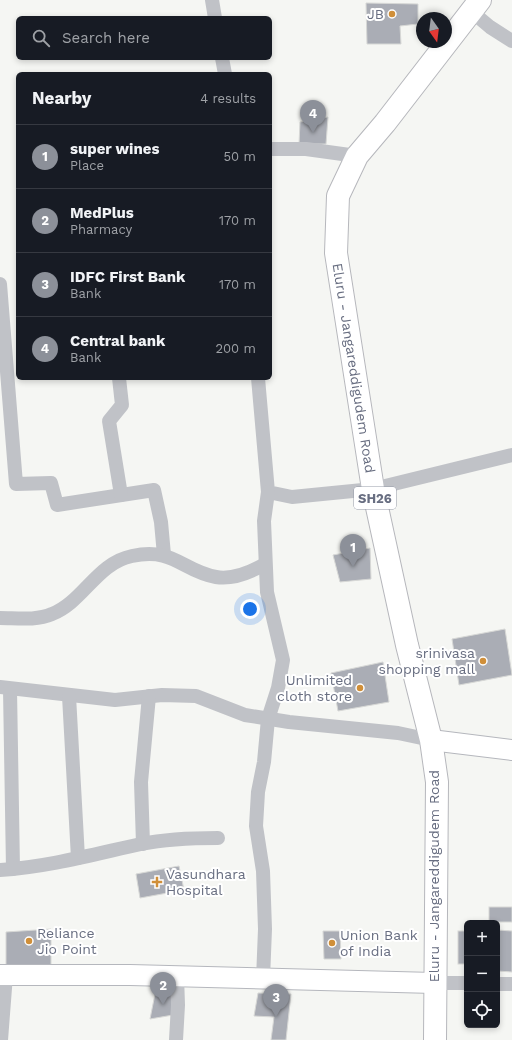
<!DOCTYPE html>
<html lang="en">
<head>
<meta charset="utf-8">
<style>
  :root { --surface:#171b24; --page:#242831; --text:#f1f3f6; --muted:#9ea1a6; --line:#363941; --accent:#8c9099 }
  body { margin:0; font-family:"Work Sans",sans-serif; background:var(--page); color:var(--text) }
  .controls { position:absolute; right:12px; bottom:12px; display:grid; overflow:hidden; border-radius:6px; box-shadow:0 2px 6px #0003 }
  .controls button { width:36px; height:36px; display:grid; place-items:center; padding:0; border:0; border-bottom:1px solid var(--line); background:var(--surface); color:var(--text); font:20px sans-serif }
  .compass { position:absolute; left:416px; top:12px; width:36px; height:36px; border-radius:50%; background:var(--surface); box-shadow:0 2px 6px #0003; rotate:166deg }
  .you { position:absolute; left:250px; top:609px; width:14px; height:14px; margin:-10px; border:3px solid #fff; border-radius:50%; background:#1a73e8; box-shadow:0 0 0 6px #1a73e833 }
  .badge { display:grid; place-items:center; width:26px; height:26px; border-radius:50%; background:var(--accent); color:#fff; font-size:13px; font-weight:700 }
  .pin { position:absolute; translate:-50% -33px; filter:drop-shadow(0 1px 2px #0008) }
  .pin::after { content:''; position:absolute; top:21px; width:14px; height:12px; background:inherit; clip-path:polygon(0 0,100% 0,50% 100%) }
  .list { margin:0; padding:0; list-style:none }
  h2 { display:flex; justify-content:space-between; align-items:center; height:52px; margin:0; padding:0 16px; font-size:17px }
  h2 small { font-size:13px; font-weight:400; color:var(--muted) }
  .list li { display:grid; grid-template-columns:26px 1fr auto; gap:12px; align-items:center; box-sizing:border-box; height:64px; padding:0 16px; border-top:1px solid var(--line) }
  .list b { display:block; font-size:15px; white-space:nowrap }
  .list p { margin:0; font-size:13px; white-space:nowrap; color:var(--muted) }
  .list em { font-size:13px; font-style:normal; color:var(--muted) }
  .icon { flex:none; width:22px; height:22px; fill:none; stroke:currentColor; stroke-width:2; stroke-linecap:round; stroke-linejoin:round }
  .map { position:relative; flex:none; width:512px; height:1040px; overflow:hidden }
  .search { position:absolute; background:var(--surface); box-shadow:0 2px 6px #0003; left:16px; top:16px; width:256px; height:44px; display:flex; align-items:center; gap:10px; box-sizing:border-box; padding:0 14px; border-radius:6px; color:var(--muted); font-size:15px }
  .panel { position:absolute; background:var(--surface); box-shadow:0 2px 6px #0003; left:16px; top:72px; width:256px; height:308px; border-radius:6px }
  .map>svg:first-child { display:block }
  .building { fill:#aaadb5; stroke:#d7d8d6 }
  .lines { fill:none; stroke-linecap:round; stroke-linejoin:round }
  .secondary-casing { stroke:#b5b7bd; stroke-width:22 }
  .primary-casing { stroke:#b6b7bc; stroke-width:24 }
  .minor { stroke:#c0c2c7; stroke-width:14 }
  .secondary { stroke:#fff; stroke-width:20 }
  .primary { stroke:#fff; stroke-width:22 }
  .poi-dot { fill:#d08f39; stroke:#fff; stroke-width:1.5 }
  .labels { text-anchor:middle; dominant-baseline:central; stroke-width:4; stroke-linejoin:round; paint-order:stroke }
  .shield { fill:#fff; stroke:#959aa7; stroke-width:1 }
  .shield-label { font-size:13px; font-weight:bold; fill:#686e81 }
  .poi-label { font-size:14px; fill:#686e81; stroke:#fff; text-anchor:end }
  .street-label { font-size:14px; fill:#686e81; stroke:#fff }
</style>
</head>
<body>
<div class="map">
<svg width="512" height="1040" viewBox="0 0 512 1040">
  <rect width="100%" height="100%" fill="#f5f6f3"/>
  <g class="building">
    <polygon points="366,3 418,4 418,24 400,26 401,44 367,44"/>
    <polygon points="328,117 326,144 299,144 300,122"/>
    <polygon points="370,548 371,579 340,582 333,555"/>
    <polygon points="505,629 512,675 459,685 452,639"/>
    <polygon points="383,662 389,702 338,711 331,673"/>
    <polygon points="179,866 184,890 140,898 136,874"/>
    <rect x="489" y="907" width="23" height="15"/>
    <polygon points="51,929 51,968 6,968 6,932"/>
    <polygon points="497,930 512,931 512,972 497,971"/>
    <polygon points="323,931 340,931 341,959 324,959"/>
    <rect x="458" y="931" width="9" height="33"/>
    <polygon points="258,993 291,994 286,1040 271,1040 274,1017 254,1016"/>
    <polygon points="155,994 173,994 173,1015 150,1019"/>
  </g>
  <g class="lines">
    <defs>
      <g id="secondary">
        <polyline points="431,740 512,750"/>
        <polyline points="0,975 130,975 434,983"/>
      </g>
      <polyline id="primary" points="435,1040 437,782 431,740 407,645 373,489 336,253 338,196 357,156 385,123 480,0"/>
    </defs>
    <use href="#secondary" class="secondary-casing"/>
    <use href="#primary" class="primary-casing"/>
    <g class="minor">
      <polyline points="212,0 215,18"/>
      <polyline points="471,11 490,27 512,41"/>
      <polyline points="222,58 225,74"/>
      <polyline points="270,149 306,149 357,156"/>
      <polyline points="0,284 16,484 51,483 57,505 154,490 161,522 164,555"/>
      <polyline points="119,378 122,405 109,421 121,495"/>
      <polyline points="258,378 268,492 292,497 373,489 512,455"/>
      <path d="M0,618C16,618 36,621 52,614C83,602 97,563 132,556C174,547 182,571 216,577C233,580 251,572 265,564"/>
      <polyline points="0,687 115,700 162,695 196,696 245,715 289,722 398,733 431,740"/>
      <polyline points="10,689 13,869"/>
      <polyline points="69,696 78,858"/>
      <polyline points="143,844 141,782 149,696"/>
      <path d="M0,870C48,867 95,854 141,844C166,839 193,838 218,838"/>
      <polyline points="263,979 265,929 263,871 256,826 258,792 264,762 268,719 278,688 283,660 267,592 264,521 268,492"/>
      <polyline points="434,983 467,983"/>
      <polyline points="497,984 512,984"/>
      <polyline points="1,1040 6,975"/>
      <polyline points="176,1040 178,1005 177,976"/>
    </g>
    <use href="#secondary" class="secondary"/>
    <use href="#primary" class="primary"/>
  </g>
  <g class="poi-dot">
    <circle cx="392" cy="14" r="4"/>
    <circle cx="483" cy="661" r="4"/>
    <circle cx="360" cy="688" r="4"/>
    <path d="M155 876h4v4h4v4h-4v4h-4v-4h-4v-4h4z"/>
    <circle cx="29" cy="941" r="4"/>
    <circle cx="332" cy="943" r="4"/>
  </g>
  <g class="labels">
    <rect class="shield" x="354" y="487" width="42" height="22" rx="3"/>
    <g class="shield-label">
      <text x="375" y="498">SH26</text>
    </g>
    <g class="poi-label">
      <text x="384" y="14">JB</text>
      <text x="475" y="653">srinivasa<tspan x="475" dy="16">shopping mall</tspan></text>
      <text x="352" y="680">Unlimited<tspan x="352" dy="16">cloth store</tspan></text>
      <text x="166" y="874" text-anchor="start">Vasundhara<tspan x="166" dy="16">Hospital</tspan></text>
      <text x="37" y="933" text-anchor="start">Reliance<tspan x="37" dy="16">Jio Point</tspan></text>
      <text x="340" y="935" text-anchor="start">Union Bank<tspan x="340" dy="16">of India</tspan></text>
    </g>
    <g class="street-label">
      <text transform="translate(354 368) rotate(81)">Eluru - Jangareddigudem Road</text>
      <text transform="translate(434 876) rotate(-90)">Eluru - Jangareddigudem Road</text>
    </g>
  </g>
</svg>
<div class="controls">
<button>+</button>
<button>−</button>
<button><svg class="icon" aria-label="locate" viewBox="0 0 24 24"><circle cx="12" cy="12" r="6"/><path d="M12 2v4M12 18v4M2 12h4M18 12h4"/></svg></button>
</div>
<svg class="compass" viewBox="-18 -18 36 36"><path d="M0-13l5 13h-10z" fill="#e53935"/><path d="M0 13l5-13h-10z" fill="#9ea1a6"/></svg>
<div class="you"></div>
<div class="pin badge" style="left:353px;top:567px">1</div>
<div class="pin badge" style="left:163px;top:1005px">2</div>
<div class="pin badge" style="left:276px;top:1017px">3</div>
<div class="pin badge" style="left:313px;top:133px">4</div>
<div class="search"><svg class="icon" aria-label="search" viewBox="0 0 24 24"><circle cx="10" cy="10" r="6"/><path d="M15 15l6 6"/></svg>Search here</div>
<section class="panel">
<h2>Nearby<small>4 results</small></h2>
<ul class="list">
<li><span class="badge">1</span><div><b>super wines</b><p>Place</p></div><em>50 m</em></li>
<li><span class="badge">2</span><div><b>MedPlus</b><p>Pharmacy</p></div><em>170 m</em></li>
<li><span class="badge">3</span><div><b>IDFC First Bank</b><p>Bank</p></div><em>170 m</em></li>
<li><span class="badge">4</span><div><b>Central bank</b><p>Bank</p></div><em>200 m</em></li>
</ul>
</section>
</div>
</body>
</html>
